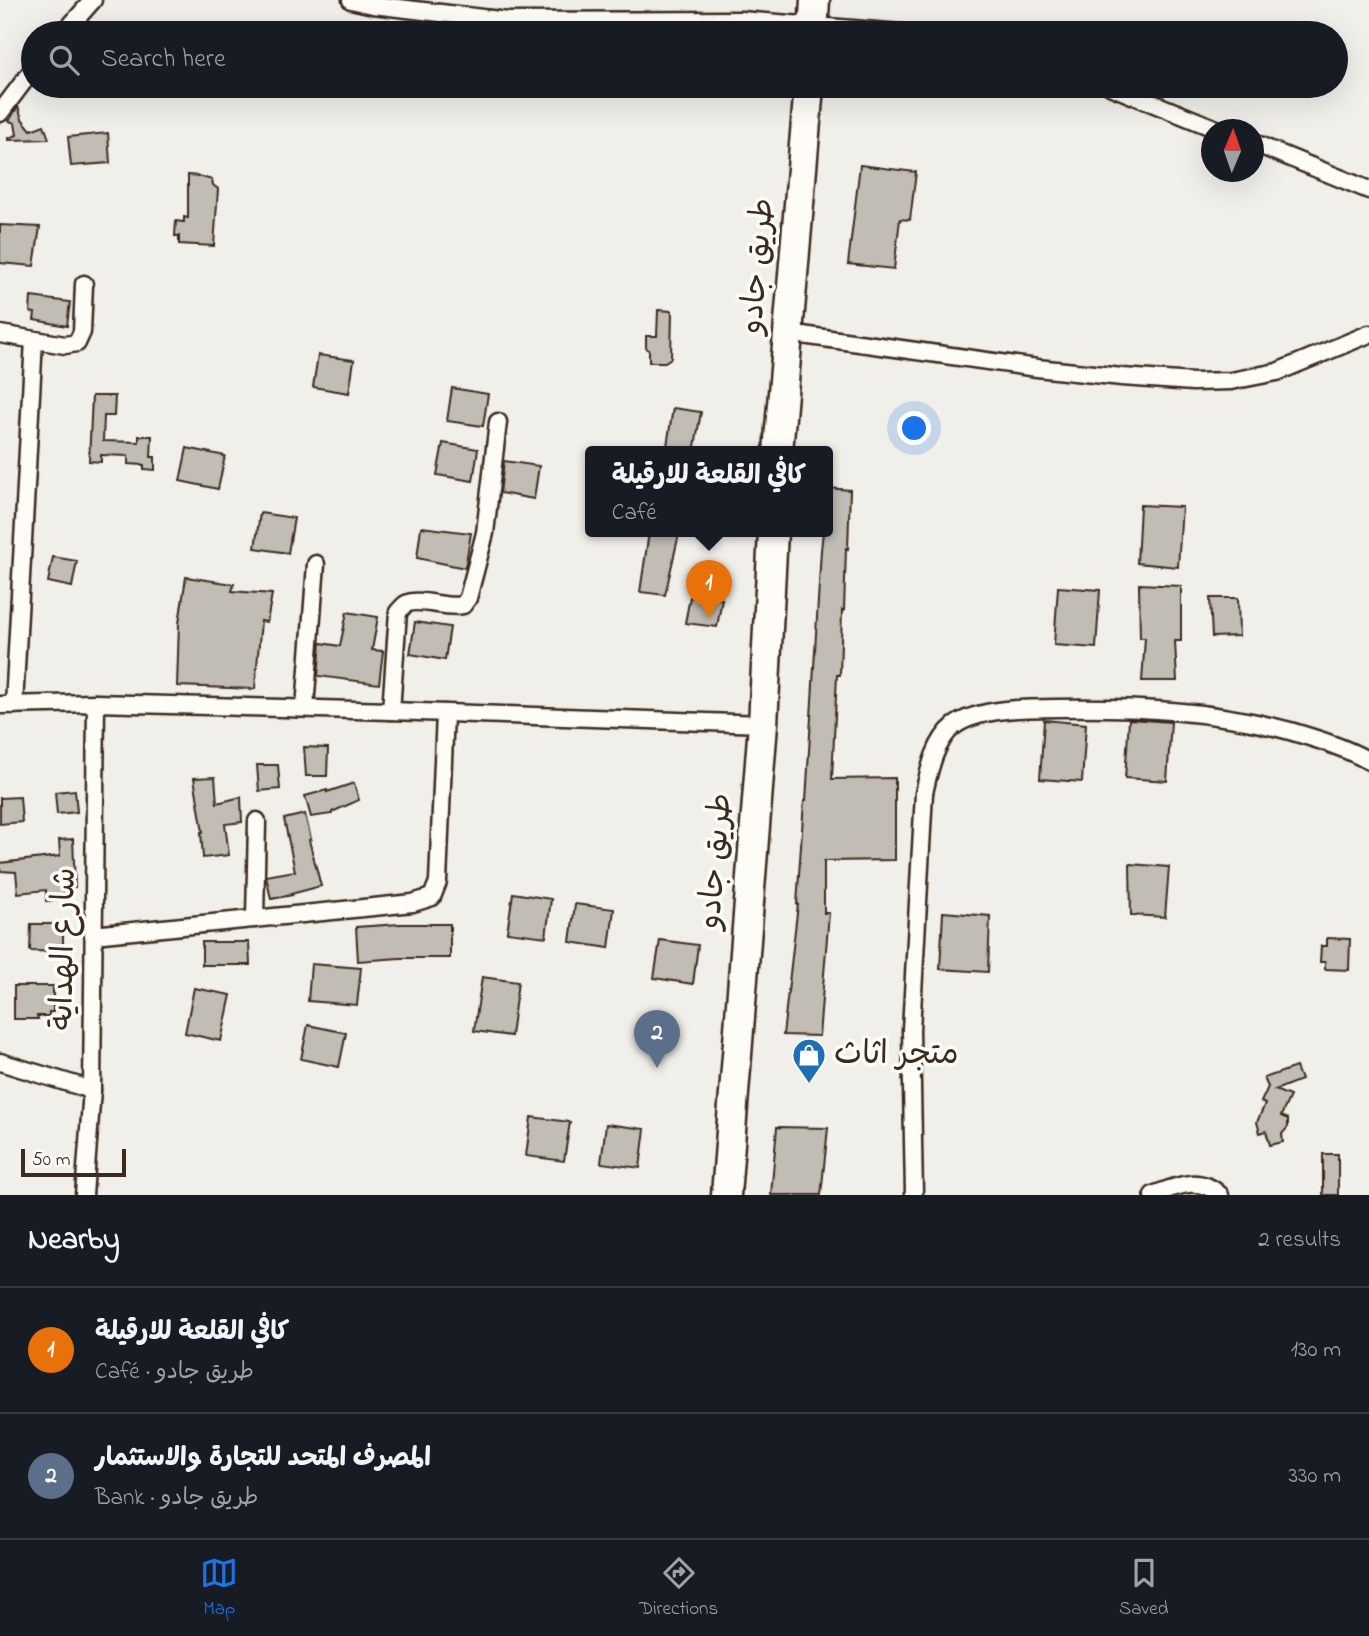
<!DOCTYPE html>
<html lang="en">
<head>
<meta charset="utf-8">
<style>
  :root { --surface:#171b24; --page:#20242c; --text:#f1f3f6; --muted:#9ea1a6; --line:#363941; --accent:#1a73e8 }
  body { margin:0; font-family:"Indie Flower","Playpen Sans Arabic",sans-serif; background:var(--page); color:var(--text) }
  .compass { position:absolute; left:1201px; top:119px; width:63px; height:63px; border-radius:50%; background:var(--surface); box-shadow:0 7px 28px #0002; rotate:2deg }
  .scale { position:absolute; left:21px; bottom:18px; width:105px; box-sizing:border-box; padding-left:7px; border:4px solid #3b2a1e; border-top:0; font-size:19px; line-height:24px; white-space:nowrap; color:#3b2a1e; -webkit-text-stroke:5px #fdfcf7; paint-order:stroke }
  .you { position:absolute; left:915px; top:429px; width:24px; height:24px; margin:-18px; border:5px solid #fff; border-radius:50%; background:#1a73e8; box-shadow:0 0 0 10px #1a73e833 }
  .badge { display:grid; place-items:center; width:46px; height:46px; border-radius:50%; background:var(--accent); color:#fff; font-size:23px; font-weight:700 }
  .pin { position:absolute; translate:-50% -58px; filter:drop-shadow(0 2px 4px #0008) }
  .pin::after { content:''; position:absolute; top:37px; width:24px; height:21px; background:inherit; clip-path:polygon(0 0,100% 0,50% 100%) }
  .popup { position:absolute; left:585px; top:446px; width:248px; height:91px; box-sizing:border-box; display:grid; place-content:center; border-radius:7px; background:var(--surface); filter:drop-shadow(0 2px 5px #0005); font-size:23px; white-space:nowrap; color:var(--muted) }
  .popup b { font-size:26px; color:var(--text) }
  .popup::after { content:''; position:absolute; left:50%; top:100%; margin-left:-14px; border:14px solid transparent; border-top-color:var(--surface) }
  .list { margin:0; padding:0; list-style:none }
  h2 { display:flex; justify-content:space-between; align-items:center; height:91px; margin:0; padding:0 28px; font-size:30px }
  h2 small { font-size:23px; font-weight:400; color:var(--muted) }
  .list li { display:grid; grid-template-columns:46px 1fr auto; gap:21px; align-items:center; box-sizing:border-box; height:126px; padding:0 28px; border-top:2px solid var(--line) }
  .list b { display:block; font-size:26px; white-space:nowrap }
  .list p { margin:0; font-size:23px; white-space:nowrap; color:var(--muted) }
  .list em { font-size:23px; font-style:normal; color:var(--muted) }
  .icon { flex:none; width:38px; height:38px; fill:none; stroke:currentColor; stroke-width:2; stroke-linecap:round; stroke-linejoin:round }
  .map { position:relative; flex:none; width:1369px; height:1195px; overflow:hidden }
  .search { position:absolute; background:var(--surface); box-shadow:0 7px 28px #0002; left:21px; right:21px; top:21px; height:77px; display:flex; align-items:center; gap:18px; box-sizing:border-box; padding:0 24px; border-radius:38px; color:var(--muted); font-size:26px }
  .sheet { height:343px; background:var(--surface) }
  nav { display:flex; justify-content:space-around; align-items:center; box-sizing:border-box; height:98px; border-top:2px solid var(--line); background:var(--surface); font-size:19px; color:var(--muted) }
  nav a { display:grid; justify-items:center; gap:4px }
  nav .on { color:var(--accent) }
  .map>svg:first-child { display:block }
  .building { fill:#c1bcb4; stroke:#3b2a1e; stroke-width:2 }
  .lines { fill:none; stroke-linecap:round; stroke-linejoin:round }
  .street-casing { stroke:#3b2a1e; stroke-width:21 }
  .highway-casing { stroke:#3b2a1e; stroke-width:33 }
  .street { stroke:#fdfcf7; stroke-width:16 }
  .highway { stroke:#fdfcf7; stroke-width:28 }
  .labels { text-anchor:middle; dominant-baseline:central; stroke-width:7; stroke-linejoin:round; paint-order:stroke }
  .street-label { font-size:32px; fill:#3b2a1e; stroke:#fdfcf7 }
  .poi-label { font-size:32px; fill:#3b2a1e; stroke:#fdfcf7; text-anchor:start }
</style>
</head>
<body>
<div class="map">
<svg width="1369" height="1195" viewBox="0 0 1369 1195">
  <rect width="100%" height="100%" fill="#f1efea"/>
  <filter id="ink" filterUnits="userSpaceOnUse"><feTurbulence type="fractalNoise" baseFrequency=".0143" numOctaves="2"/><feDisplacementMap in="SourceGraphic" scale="14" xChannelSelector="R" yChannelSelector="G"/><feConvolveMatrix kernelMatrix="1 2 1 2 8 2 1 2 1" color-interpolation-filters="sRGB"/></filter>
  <g filter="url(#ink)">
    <g class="building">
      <polygon points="18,106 22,119 31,130 44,125 49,139 9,140 9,138 17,135 15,123 9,121"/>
      <polygon points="108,133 110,163 71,166 68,137"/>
      <polygon points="860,165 916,172 910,220 900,219 894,269 848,264"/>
      <polygon points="188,175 198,176 212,180 213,185 218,189 214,246 179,244 179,236 175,236 176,221 184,222 184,217 188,218"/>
      <polygon points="0,225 40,227 34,266 0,263"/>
      <polygon points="31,297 70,302 67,326 34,320 35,313 30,312"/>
      <polygon points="658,310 672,311 671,358 665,362 649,362 649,351 646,347 646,336 657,336"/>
      <polygon points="318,355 354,360 349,393 313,387"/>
      <polygon points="452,388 488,394 483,426 447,421"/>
      <polygon points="92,396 115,396 114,416 104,416 103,441 139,442 139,436 152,436 151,457 155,457 155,470 144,469 144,465 128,464 128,456 101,455 101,462 89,461"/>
      <polygon points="673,408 701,412 694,452 666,452"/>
      <polygon points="443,443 478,449 473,481 437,475"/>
      <polygon points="187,448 225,456 218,489 180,481"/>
      <polygon points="504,461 539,466 534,499 500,493"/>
      <polygon points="828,488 850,490 848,549 846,548 844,611 842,610 840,675 837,675 832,779 895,778 895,860 824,861 824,913 829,913 819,1036 783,1035 798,904 797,904 804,801 806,801 821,550 823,532 828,532"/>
      <polygon points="1140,505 1182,507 1178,567 1137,563"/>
      <polygon points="260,513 294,518 288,553 255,548"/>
      <polygon points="421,527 471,533 465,568 417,558"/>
      <polygon points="649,532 679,534 665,595 640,592"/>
      <polygon points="53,557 77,561 72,587 48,582"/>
      <polygon points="186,577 234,584 232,591 272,594 267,622 261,621 255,689 177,686 179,623"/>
      <polygon points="1139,584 1181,586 1181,641 1175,641 1177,681 1142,681 1145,638 1140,638"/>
      <polygon points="1058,587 1100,590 1096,648 1054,645"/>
      <polygon points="690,597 722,599 717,627 685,623"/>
      <polygon points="1210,598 1238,598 1239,636 1212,637"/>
      <polygon points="347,612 378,617 372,650 383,651 379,684 318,676 321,643 340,646"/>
      <polygon points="415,622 450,627 445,660 410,654"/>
      <polygon points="1129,719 1171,722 1167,781 1125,778"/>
      <polygon points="1044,720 1086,724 1082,782 1040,779"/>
      <polygon points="304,747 328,748 327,776 306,776"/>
      <polygon points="257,765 278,765 280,789 259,791"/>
      <polygon points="215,777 217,803 241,797 242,822 225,824 229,855 203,858 201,832 203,832 194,778"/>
      <polygon points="354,783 359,800 332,812 332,814 311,817 305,796 327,790 327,792"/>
      <polygon points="75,790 77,812 57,814 55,792"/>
      <polygon points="20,797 22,822 0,824 0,798"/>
      <polygon points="305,814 311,839 309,840 321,886 291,894 292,895 271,899 266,876 295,871 284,819"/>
      <polygon points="73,839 75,887 63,888 64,900 46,901 46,890 18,893 16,872 0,871 0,863 60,856 59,840"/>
      <polygon points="1130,864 1169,867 1165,917 1131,915"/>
      <polygon points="513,893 551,899 546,937 507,932"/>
      <polygon points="575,904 614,909 609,948 570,942"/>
      <polygon points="943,912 990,916 988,972 940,969"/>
      <polygon points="31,924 63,924 63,952 30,951"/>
      <polygon points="400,924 450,924 450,958 400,958 358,961 356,927"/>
      <polygon points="1327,938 1350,939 1349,970 1325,969 1325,962 1320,962 1321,946 1327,946"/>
      <polygon points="660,940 698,945 693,984 654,978"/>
      <polygon points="202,942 249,942 250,965 202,965"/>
      <polygon points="311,964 361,968 357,1005 308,1001"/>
      <polygon points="482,977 518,982 511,1036 474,1031"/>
      <polygon points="14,986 53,986 53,1012 49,1012 49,1016 37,1016 38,1019 14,1019"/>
      <polygon points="194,988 231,995 221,1041 185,1033"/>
      <polygon points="308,1025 346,1033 339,1067 301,1059"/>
      <polygon points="1296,1067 1301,1080 1275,1090 1290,1096 1281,1116 1288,1119 1288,1127 1282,1134 1283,1142 1270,1145 1266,1131 1260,1133 1257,1122 1265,1104 1261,1102 1268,1087 1264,1078"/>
      <polygon points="531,1117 570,1122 564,1161 526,1156"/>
      <polygon points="606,1124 645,1129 640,1168 601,1163"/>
      <polygon points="777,1127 828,1128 821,1195 771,1195"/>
      <rect x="1323" y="1154" width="15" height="41"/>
    </g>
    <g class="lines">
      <defs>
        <g id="street">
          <polyline points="351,0 373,5 508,21 741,20 902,33"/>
          <polyline points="64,33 93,0"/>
          <polyline points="1110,86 1219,130"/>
          <polyline points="0,113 33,69"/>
          <polyline points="1254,143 1369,190"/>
          <polyline points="788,333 1037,368 1122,377 1193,382 1231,381 1277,372 1369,334"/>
          <polyline points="0,334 65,345 77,343 82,332 84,284"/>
          <polyline points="0,705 96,703 391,711 763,724"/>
          <polyline points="14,705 34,340"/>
          <polyline points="305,708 316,564"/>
          <path d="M391,711L398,612C401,609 403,606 406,604C419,597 447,609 463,605L468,598L485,533L498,422"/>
          <polyline points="255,919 257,821"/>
          <polyline points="93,935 413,903 432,897 438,882 445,713"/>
          <polyline points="0,1062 92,1090"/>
          <polyline points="84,1195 92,1090 96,703"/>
          <path d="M914,1195L911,1030L924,793C929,771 935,741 954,726C978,708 1028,708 1057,708C1136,707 1213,710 1290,731C1317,739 1344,747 1369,761"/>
          <path d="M1153,1195C1177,1186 1199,1175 1220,1195"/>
        </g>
        <g id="highway">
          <polyline points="813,33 815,0"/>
          <polyline points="778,452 809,86"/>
          <polyline points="726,1195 763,724 773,532"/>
        </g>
      </defs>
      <use href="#street" class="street-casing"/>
      <use href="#highway" class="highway-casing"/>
      <use href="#street" class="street"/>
      <use href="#highway" class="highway"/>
    </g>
  </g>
  <defs>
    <symbol id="shop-pin" viewBox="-11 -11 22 30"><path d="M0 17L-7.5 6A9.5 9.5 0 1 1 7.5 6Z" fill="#1f6fb2" stroke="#fdfcf7"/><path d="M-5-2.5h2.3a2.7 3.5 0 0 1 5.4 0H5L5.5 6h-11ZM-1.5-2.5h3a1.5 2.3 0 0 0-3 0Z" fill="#fff"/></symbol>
  </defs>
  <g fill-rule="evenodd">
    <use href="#shop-pin" x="790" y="1036" width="38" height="52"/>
  </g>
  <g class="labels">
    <g class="street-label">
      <text transform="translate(759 266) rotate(-85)">طريق جادو</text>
      <text transform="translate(717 861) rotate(-85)">طريق جادو</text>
      <text transform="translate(65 949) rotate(-89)">شارع الهداية</text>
    </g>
    <g class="poi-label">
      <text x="834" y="1055">متجر اثاث</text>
    </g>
  </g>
</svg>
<svg class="compass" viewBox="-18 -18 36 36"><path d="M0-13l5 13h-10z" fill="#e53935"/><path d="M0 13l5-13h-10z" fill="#9ea1a6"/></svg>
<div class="scale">50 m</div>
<div class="you"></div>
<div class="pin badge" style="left:709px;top:618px;background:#e8710a">1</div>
<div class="popup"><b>كافي القلعة للارقيلة</b>Café</div>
<div class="pin badge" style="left:657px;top:1068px;background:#5c6f8a">2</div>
<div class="search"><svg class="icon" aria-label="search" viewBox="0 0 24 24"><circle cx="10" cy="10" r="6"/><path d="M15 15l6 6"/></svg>Search here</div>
</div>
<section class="sheet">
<h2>Nearby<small>2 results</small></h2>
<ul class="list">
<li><span class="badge" style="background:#e8710a">1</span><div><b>كافي القلعة للارقيلة</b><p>Café · طريق جادو</p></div><em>130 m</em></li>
<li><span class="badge" style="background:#5c6f8a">2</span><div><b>المصرف المتحد للتجارة والاستثمار</b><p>Bank · طريق جادو</p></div><em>330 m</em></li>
</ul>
</section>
<nav>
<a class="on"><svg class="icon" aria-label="map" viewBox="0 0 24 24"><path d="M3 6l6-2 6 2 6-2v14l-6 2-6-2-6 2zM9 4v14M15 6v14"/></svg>Map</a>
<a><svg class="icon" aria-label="directions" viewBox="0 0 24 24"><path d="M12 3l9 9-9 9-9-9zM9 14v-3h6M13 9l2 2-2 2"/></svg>Directions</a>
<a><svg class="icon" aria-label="saved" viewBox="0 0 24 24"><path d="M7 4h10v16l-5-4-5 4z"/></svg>Saved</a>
</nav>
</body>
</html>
